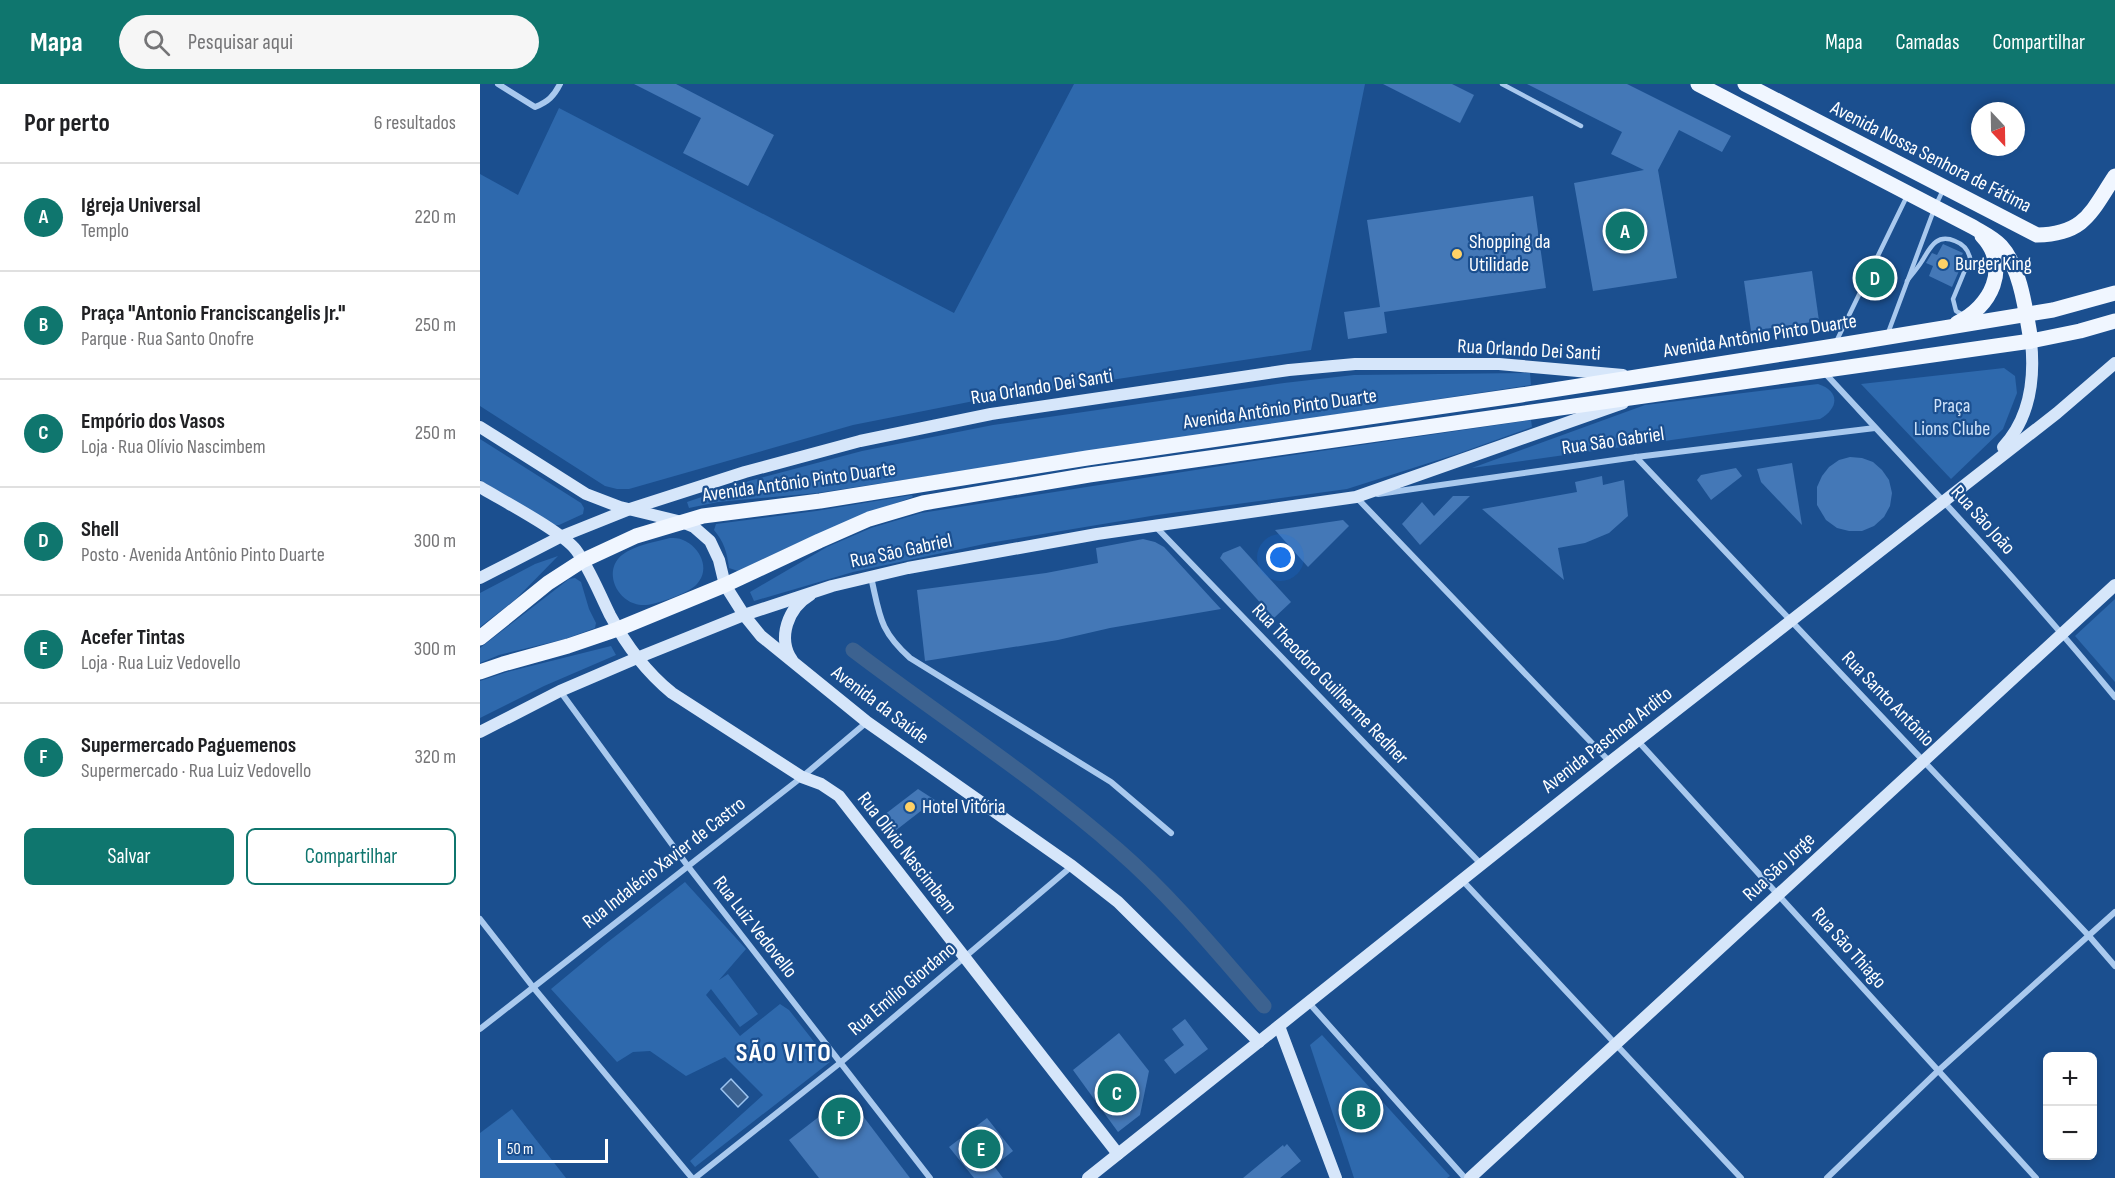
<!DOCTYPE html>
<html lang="pt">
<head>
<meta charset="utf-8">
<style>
  :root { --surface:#fff; --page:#f6f6f6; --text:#202124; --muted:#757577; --line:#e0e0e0; --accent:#0f766e }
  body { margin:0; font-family:"Sofia Sans Condensed",sans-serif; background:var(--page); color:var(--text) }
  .controls { position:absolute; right:18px; bottom:18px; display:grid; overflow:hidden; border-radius:9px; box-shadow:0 3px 9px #0003 }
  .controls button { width:54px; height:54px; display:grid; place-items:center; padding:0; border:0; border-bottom:2px solid var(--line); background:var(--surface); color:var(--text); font:30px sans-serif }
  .compass { position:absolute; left:1491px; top:18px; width:54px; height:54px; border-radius:50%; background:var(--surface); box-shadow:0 3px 9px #0003; rotate:158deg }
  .scale { position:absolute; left:18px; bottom:15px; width:110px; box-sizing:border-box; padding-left:6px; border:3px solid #fff; border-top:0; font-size:16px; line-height:21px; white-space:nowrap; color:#fff; -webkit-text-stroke:4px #1b4f8f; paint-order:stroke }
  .you { position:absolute; left:801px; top:474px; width:21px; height:21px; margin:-15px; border:4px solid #fff; border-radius:50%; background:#1a73e8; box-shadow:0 0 0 9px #1a73e833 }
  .badge { display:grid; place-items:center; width:39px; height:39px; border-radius:50%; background:var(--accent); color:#fff; font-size:20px; font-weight:700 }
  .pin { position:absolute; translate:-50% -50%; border:3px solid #fff; box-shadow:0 2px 6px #0006 }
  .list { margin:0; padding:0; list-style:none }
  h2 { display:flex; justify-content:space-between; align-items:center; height:78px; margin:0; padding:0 24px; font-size:26px }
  h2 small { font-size:20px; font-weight:400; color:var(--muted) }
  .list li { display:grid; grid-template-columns:39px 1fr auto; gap:18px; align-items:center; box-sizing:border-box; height:108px; padding:0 24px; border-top:2px solid var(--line) }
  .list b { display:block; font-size:22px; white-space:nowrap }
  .list p { margin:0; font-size:20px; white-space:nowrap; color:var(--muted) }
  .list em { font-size:20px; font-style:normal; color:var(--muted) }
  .actions { display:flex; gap:12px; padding:18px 24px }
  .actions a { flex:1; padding:14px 0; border:2px solid var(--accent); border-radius:9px; text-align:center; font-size:21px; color:var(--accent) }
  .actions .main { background:var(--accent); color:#fff }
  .icon { flex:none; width:33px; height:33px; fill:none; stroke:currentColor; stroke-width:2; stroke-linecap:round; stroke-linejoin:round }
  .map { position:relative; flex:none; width:1635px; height:1094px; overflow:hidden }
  header { display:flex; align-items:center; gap:36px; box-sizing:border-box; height:84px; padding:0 30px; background:var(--accent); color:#fff }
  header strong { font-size:28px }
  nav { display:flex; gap:33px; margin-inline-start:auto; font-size:21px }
  .search { width:420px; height:54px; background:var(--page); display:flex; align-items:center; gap:15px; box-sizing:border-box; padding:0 21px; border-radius:33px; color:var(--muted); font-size:22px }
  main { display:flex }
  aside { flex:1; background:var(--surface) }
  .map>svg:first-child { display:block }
  .green { fill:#2e69ad }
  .water { fill:#3c6290; stroke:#9cc4f0; stroke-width:1.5 }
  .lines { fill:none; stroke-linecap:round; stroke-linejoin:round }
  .canal { stroke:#3c6290; stroke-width:15 }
  .building { fill:#4478b7 }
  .service { stroke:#a9c9ee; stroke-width:4.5 }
  .minor { stroke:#a9c9ee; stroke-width:6 }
  .secondary { stroke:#d6e6fa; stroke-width:12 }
  .primary { stroke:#f0f6ff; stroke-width:15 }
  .poi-dot { fill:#ffd166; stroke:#1b4f8f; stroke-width:2 }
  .labels { text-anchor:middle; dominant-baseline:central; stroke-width:4.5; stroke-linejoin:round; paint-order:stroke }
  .street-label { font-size:20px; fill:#fff; stroke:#1b4f8f }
  .poi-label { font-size:20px; fill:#fff; stroke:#1b4f8f; text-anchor:start }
  .park-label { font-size:20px; fill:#cfe3fa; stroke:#1b4f8f }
  .district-label { font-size:26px; font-weight:bold; letter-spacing:1.5px; fill:#fff; stroke:#1b4f8f }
</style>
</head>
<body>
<header>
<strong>Mapa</strong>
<div class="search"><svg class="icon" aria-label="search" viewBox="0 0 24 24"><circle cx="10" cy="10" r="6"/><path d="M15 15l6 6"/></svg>Pesquisar aqui</div>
<nav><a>Mapa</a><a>Camadas</a><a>Compartilhar</a></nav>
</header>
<main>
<aside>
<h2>Por perto<small>6 resultados</small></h2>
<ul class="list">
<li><span class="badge">A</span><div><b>Igreja Universal</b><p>Templo</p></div><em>220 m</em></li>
<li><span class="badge">B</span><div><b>Praça &quot;Antonio Franciscangelis Jr.&quot;</b><p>Parque · Rua Santo Onofre</p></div><em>250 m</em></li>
<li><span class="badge">C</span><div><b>Empório dos Vasos</b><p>Loja · Rua Olívio Nascimbem</p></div><em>250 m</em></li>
<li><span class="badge">D</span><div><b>Shell</b><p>Posto · Avenida Antônio Pinto Duarte</p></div><em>300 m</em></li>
<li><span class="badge">E</span><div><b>Acefer Tintas</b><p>Loja · Rua Luiz Vedovello</p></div><em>300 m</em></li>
<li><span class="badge">F</span><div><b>Supermercado Paguemenos</b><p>Supermercado · Rua Luiz Vedovello</p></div><em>320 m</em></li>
</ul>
<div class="actions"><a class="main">Salvar</a><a>Compartilhar</a></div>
</aside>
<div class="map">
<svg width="1635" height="1094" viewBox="0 0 1635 1094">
  <rect width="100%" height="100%" fill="#1b4f8f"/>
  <g class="green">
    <polygon points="594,0 885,0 831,266 504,315 373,341 149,405 137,405 125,402 0,322 0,90 38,111 79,24 474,229"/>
    <polygon points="1524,284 1535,292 1537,309 1523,345 1471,395 1381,300"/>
    <polygon points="1050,289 1051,301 337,409 238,418 209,424 207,418 269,397 382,367 513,341 804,299 874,291"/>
    <path d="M1338,300C1360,307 1359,324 1340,335L992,384L1165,321Z"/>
    <polygon points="1051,336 1052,343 977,370 867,405 677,431 509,459 373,488 274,517 270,508 347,463 391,444 441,429 760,379"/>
    <polygon points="0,355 101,419 104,424 103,430 79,441 74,441 0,396"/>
    <path d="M432,411L433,413C372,434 315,459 258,487L249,484C247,468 244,458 234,446L236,440L336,427Z"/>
    <path d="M190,454C194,454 199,454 203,456C220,463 231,485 217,500C209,509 178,520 166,521C139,523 121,488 142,471C155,461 175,458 190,454Z"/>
    <polygon points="78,472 36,515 0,543 0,509 55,480"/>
    <polygon points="95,494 101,498 109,525 116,539 115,544 85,555 19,571 0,579 0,564 89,495"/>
    <polygon points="1635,515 1635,598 1595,552"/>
    <polygon points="131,562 136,571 64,602 0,634 0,597 27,588"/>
    <polygon points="205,798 266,865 239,896 248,890 278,930 260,943 231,905 226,911 260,952 300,920 309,926 350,978 215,1083 210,1077 283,1011 245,973 206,992 170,967 153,968 137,978 71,905 124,861"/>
    <polygon points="842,951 970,1092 967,1094 874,1094 830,961"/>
    <polygon points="32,1025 86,1094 0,1094 0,1049"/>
  </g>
  <polygon class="water" points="251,995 268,1013 258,1023 241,1005"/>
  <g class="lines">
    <path class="canal" d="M373,566C461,633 555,693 638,766C692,813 737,868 784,922"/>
  </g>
  <g class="building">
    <polygon points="154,0 196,0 294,51 268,102 203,69 221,34"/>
    <polygon points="903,0 972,0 994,11 980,39"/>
    <polygon points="1047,0 1147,0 1251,52 1242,68 1199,46 1178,86 1197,194 1113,207 1094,99 1164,86 1131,70 1142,48"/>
    <polygon points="1053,112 1066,204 904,228 907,249 868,255 864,228 900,223 887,136"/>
    <polygon points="1463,160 1483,169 1475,185 1479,187 1472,203 1449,192 1453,182 1446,179 1452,169 1457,171"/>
    <polygon points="1332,187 1339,237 1271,247 1264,197"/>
    <polygon points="1370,373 1382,374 1393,378 1402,386 1409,396 1412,409 1410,422 1404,433 1394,442 1382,447 1369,447 1357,444 1346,436 1337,421 1337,403 1342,392 1349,383 1359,376"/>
    <polygon points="1312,379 1322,441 1281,398 1277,385"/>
    <polygon points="1256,384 1262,392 1231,416 1217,396 1221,391"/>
    <polygon points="1122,392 1123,401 1144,396 1148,432 1129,449 1105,459 1078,464 1084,496 1002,425 1097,408 1095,398"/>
    <polygon points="973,412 990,412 940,461 922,440 942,418 954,432"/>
    <polygon points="863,436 869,442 828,483 795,446"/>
    <polygon points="663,455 675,458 684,463 741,525 630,544 578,556 445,577 437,506 566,489 618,479 616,464"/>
    <polygon points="760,462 811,518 794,534 740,474 743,469"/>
    <polygon points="438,705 455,716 415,747 404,731"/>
    <polygon points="705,935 728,965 695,990 684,976 704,961 692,945"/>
    <polygon points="639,949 669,987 660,1031 638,1048 593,986"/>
    <polygon points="367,1011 430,1094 339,1094 309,1056"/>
    <polygon points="507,1034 533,1067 514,1082 523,1094 494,1094 469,1063"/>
    <polygon points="807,1060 821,1077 800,1094 763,1094 803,1061 804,1063"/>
  </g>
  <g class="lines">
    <g class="service">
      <polyline points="1022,0 1101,42"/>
      <path d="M1427,197C1432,190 1438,184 1442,177C1450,164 1456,149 1475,157C1483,160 1488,165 1490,174L1473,215L1476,227L1483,231"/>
      <polyline points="1408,249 1455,123 1463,106"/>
      <polyline points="1356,258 1427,112"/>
    </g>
    <g class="minor">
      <path d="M18,0L55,23C68,18 74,12 80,0"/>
      <path d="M1343,287C1442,394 1542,500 1635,613"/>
      <polyline points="1156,373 1609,852 1635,882"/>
      <polyline points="898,410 1156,373 1395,344"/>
      <polyline points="877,414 1130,678"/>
      <polyline points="675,442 1001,780"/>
      <path d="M391,493C400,532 399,546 430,574L631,698L691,749"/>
      <polyline points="80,607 207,781 450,1094"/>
      <polyline points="1157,656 1556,1094"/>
      <polyline points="982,796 1261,1094"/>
      <polyline points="0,835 53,903 212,1094"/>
      <polyline points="829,919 985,1094"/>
      <polyline points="0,945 322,693 387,638"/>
      <polyline points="215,1094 360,979 592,782"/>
      <polyline points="1347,1094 1459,986 1635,828"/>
    </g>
    <g class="secondary">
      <polyline points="0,343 106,410 140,423 202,438 214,443 230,457 239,476 245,501 264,531 281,552 387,638 592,782 638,818 779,958"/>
      <path d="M1523,363C1550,334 1555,295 1551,257"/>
      <path d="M0,403C23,417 81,447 96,466C110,485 119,509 130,531C146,561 166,588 192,609L322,693L341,700L359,712L638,1070"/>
      <polyline points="0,494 80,453 150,425 265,388 380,357 511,330 809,286 875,280 1019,280 1143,291"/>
      <path d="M312,576C297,554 308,524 330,511"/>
      <polyline points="0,648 80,607 157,574 264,531 352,502 428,484 617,450 876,413 1143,319"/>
      <polyline points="799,942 856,1094"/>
      <polyline points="608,1094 1130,678 1577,329 1635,279"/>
      <polyline points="990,1094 1635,501"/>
    </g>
    <g class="primary">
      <path d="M1218,0L1493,143C1503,149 1514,154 1521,162C1541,184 1546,229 1551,257"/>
      <path d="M1265,0L1557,151C1605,150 1611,128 1635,92"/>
      <path d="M1477,239C1511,223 1531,183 1502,152"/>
      <polyline points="0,554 68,499 102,477 156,452 223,432 340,417 607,374 1041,311 1354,262 1573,226 1635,209"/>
      <polyline points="0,588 23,580 88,562 138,545 245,501 339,457 389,435 443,419 609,391 1551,257 1600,247 1635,237"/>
    </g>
  </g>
  <g class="poi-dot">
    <circle cx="977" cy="170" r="6"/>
    <circle cx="1463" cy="180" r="6"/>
    <circle cx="430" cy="723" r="6"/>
  </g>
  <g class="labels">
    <g class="street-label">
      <text transform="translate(1451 73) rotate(27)">Avenida Nossa Senhora de Fátima</text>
      <text transform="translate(1280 252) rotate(-9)">Avenida Antônio Pinto Duarte</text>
      <text transform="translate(1049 266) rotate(3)">Rua Orlando Dei Santi</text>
      <text transform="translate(562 303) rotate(-9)">Rua Orlando Dei Santi</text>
      <text transform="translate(800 325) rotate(-8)">Avenida Antônio Pinto Duarte</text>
      <text transform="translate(1133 357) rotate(-8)">Rua São Gabriel</text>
      <text transform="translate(319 398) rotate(-8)">Avenida Antônio Pinto Duarte</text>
      <text transform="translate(1503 436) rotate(48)">Rua São João</text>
      <text transform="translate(421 467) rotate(-12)">Rua São Gabriel</text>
      <text transform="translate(850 600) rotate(46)">Rua Theodoro Guilherme Redher</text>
      <text transform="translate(1408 615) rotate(46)">Rua Santo Antônio</text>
      <text transform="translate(400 621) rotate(37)">Avenida da Saúde</text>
      <text transform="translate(1127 656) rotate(-38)">Avenida Paschoal Ardito</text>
      <text transform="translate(427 769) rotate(52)">Rua Olívio Nascimbem</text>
      <text transform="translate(184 779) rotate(-38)">Rua Indalécio Xavier de Castro</text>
      <text transform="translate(1299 783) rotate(-43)">Rua São Jorge</text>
      <text transform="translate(275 843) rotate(52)">Rua Luiz Vedovello</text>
      <text transform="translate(1369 864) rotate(48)">Rua São Thiago</text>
      <text transform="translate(422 905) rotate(-40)">Rua Emílio Giordano</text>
    </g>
    <g class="poi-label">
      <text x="989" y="158">Shopping da<tspan x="989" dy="23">Utilidade</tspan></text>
      <text x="1475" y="180">Burger King</text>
      <text x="442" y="723">Hotel Vitória</text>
    </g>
    <g class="park-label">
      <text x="1472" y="322">Praça<tspan x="1472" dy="23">Lions Clube</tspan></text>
    </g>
    <g class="district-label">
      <text x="304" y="969">SÃO VITO</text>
    </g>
  </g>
</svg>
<div class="controls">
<button>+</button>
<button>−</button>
</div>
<svg class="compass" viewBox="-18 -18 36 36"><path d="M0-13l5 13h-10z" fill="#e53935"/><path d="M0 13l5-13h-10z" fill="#757577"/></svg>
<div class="scale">50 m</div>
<div class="you"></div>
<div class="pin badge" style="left:1145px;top:147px">A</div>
<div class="pin badge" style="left:881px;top:1026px">B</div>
<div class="pin badge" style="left:637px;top:1009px">C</div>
<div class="pin badge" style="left:1395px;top:194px">D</div>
<div class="pin badge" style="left:501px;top:1065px">E</div>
<div class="pin badge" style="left:361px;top:1033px">F</div>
</div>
</main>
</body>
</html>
